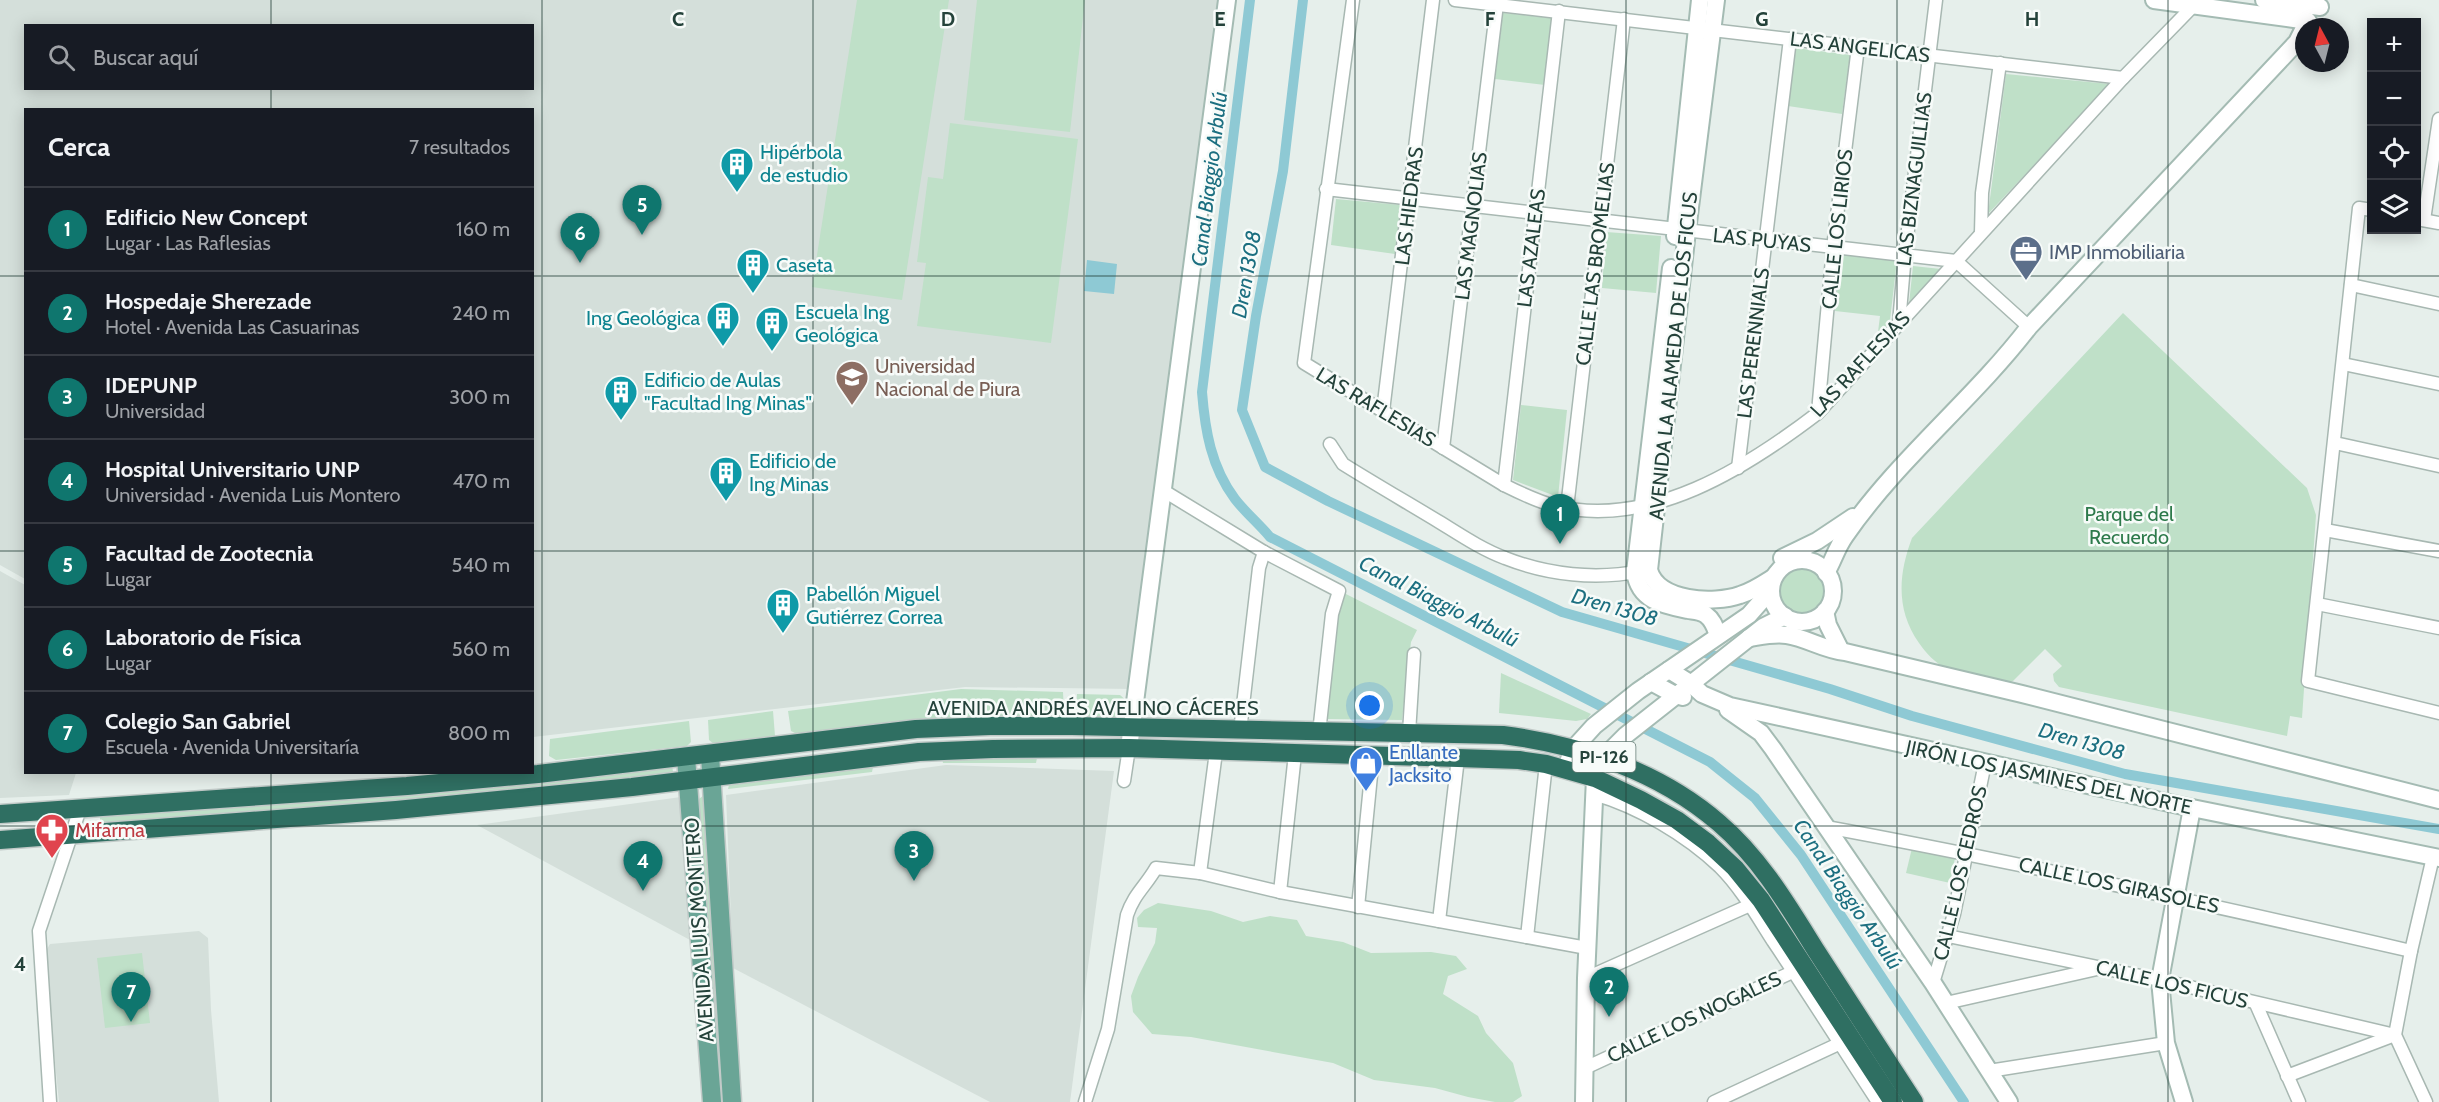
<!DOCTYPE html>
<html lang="es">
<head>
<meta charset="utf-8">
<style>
  :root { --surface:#171b24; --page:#20242c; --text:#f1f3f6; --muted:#9ea1a6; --line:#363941; --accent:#0f766e }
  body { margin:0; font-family:Cabin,sans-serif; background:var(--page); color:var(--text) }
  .controls { position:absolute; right:18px; top:18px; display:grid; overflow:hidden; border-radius:0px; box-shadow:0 3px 15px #0003 }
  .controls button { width:54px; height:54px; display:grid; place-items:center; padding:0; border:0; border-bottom:2px solid var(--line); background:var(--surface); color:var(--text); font:30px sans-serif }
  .compass { position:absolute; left:2295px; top:18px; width:54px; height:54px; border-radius:50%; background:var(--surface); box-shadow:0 3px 15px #0003; rotate:353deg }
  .you { position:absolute; left:1370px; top:706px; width:21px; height:21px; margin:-15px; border:4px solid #fff; border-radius:50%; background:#1a73e8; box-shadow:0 0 0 9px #1a73e833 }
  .badge { display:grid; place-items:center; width:39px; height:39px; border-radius:50%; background:var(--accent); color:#fff; font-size:20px; font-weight:700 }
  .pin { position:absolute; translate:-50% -50px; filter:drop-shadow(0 2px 3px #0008) }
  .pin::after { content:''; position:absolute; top:32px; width:21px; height:18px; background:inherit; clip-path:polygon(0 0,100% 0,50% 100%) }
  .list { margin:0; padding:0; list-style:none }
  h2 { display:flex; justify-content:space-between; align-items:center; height:78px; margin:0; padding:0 24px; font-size:26px }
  h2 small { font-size:20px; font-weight:400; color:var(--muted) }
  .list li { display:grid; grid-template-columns:39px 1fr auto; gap:18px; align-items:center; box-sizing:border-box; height:84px; padding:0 24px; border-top:2px solid var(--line) }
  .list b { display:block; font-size:22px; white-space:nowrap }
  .list p { margin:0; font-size:20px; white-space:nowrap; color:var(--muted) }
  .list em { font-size:20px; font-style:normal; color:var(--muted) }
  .icon { flex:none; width:33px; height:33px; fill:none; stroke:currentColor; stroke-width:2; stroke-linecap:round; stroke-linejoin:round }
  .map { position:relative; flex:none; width:2439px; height:1102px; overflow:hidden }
  .search { position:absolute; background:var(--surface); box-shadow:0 3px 15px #0003; left:24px; top:24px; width:510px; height:66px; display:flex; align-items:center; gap:15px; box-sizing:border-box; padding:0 21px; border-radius:0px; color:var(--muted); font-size:22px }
  .panel { position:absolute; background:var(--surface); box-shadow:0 3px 15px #0003; left:24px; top:108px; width:510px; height:666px; border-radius:0px }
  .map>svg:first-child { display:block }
  .built { fill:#d4dfda; fill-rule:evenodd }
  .green { fill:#bfe0c8 }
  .water { fill:#8ec9d4 }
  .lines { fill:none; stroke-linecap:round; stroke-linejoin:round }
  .canal { stroke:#8ec9d4; stroke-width:10 }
  .street-casing { stroke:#a8b8b2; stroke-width:15 }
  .secondary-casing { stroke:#a4bbb3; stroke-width:20 }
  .primary-casing { stroke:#c2cac8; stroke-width:21 }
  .highway-casing { stroke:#c2cac8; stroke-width:21 }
  .street { stroke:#fff; stroke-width:12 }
  .secondary { stroke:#fff; stroke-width:16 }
  .primary { stroke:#6aa596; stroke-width:18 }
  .highway { stroke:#2f6f62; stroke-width:18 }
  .grid { fill:none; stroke:#24423a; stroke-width:1.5; stroke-opacity:0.55 }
  .labels { text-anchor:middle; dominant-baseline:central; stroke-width:5; stroke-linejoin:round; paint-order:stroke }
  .shield { fill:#f7fbf9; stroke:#637a73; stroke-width:1.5 }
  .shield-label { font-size:18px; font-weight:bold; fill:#24423a }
  .street-label { font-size:20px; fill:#24423a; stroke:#f7fbf9 }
  .culture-label { font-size:20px; fill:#0d838f; stroke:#f7fbf9; text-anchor:start }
  .service-label { font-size:20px; fill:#4e5e75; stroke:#f7fbf9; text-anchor:start }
  .education-label { font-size:20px; fill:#785e54; stroke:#f7fbf9; text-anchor:start }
  .park-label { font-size:20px; fill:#2d7a4b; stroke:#f7fbf9 }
  .shop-label { font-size:20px; fill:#366cbe; stroke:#f7fbf9; text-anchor:start }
  .health-label { font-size:20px; fill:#be3a42; stroke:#f7fbf9; text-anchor:start }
  .water-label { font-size:21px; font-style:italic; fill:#1c6f80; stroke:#f7fbf9 }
  .grid-label { font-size:20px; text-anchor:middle; font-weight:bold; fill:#24423a; stroke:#f7fbf9; stroke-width:5; stroke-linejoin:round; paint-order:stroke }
</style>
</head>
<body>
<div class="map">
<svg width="2439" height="1102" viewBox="0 0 2439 1102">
  <rect width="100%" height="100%" fill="#e6efeb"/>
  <g class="built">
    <path d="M0,0H1219L1134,689L965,687L533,737L532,110H26L25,579L0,565ZM26,26H532V88H26Z"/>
    <polygon points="0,571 25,585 26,772 76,773 69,795 0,798"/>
    <polygon points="946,765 1114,771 1070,1102 990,1102 733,968 726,795"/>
    <polygon points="681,797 690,940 477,825"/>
    <polygon points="199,931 208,938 211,1010 219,1102 59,1102 44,954 50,944"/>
  </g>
  <g class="green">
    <polygon points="857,0 949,0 902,300 812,287"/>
    <polygon points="977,0 1085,0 1070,132 964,120"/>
    <polygon points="1503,13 1552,18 1545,85 1495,79"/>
    <polygon points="1796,48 1850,55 1842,114 1788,106"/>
    <polygon points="2006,74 2110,84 1988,214"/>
    <polygon points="950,123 1078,139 1051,343 917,326 926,263 917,262 928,177 943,179"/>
    <polygon points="1336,199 1401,205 1395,254 1331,245"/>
    <polygon points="1606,232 1661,236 1656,293 1602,288"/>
    <polygon points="1841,253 1897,260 1890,320 1877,340 1880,316 1835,311"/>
    <polygon points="1913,266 1941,269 1909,304"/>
    <path d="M2123,313L2307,488L2316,515L2302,718L2290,716L2287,736L2059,687L2054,681L2053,674L2062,666L2045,649L2013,681L2004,684C1986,679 1963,676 1946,668C1935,663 1926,653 1919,643C1896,610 1898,575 1912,538Z"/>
    <polygon points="1521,405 1567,410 1558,497 1513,480"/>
    <circle cx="1801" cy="591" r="24"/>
    <polygon points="1344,593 1417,630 1411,642 1402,720 1326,719 1334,629"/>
    <polygon points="1501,673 1591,714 1587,719 1576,721 1499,713"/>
    <polygon points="961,689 1063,692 1064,712 1059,717 929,718 797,734 791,731 788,711"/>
    <polygon points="1077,694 1120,695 1129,703 1126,720 1076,718"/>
    <polygon points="773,711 775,736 714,744 709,740 708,720"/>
    <polygon points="689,721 691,742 687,746 556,760 549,756 550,739"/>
    <polygon points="942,758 1037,758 1036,763 943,763"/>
    <polygon points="672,765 673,772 505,794 100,824 100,816"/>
    <polygon points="873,767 872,772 728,789 729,785"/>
    <polygon points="704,795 729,1102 721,1102 699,799"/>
    <polygon points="1912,848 1955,858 1950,883 1906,873"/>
    <polygon points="1158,903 1211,911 1243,922 1270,916 1297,920 1306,936 1343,942 1371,953 1431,952 1456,956 1467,969 1448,976 1443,994 1478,1016 1486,1033 1513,1063 1522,1096 1513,1102 1495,1102 1468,1097 1435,1088 1374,1080 1333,1063 1191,1037 1152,1034 1133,1012 1131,996 1138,977 1155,943 1157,928 1138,927 1137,918 1144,910"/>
    <polygon points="142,953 150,1023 105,1028 97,958"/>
  </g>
  <polygon class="water" points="1087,260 1117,264 1114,294 1084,291"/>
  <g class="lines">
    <g class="canal">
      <path d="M1250,0L1202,392C1205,430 1211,467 1235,499C1245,512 1259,524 1270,537L1710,762L1755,798L1801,855L1964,1102"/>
      <polyline points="1303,0 1283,171 1256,316 1242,410 1265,467 1328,501 1562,612 1830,689 1912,716 2125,774 2439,829"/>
    </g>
    <defs>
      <g id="street">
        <path d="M1353,0L1304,363L1504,485C1520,493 1536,501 1555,506C1651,529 1746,468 1818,413L2123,78L2198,1"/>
        <polyline points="1455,0 2123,78"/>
        <polyline points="1326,189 1956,261 2029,327"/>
        <polyline points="2372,210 2359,208 2308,681 2439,713"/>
        <polyline points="2417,219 2439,223"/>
        <polyline points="2424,220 2439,119"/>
        <polyline points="1981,233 1982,193 2000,63"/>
        <polyline points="2351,285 2439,304"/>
        <polyline points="1899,323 1905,254 1936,0"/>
        <polyline points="2343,364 2439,384"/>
        <polyline points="1383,411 1433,0"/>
        <polyline points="1818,412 1833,248 1858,47"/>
        <polyline points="2335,443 2439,466"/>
        <path d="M1330,444L1343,464C1375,484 1408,503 1441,523C1462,536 1483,550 1505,558C1548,575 1596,580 1641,571"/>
        <polyline points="1443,448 1497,4"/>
        <polyline points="1738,468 1790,39"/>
        <polyline points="1504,485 1559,11"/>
        <polyline points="1164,491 1264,552 1339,591 1332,614 1319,733"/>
        <polyline points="1567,508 1624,19"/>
        <polyline points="2325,530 2439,551"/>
        <polyline points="2317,604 2439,628"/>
        <polyline points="1240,731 1259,568 1264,552"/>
        <polyline points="1409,733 1414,654"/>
        <polyline points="1124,781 1129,748"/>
        <path d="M1594,794C1639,807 1686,835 1720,867C1741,888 1757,916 1773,941C1809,994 1843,1049 1878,1102"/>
        <path d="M1826,827C2022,863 2216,906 2411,951"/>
        <polyline points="1200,873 1216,752"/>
        <polyline points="1280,892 1295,754"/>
        <polyline points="1358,907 1373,755"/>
        <polyline points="1439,921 1458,758"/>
        <polyline points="1948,936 2160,980 2395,1035"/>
        <polyline points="1527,937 1546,764"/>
        <polyline points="1586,978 1757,902"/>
        <polyline points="1933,983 1954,914 1985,763"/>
        <polyline points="1946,1003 2097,969"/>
        <polyline points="2256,1004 2299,1102"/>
        <polyline points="1585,1068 1799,969"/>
        <polyline points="1989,1071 2166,1043"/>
        <polyline points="2287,1076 2395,1035"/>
        <polyline points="50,1102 39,931 80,809"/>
        <path d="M1085,1102L1108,1029L1127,915C1134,894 1145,887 1156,868L1200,873L1280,892L1587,948"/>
        <polyline points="1714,1102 1847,1040"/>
        <polyline points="2426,1102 2395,1035 2411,951 2433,857"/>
      </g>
      <g id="secondary">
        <path d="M1716,0L1687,231L1649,570C1658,602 1714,604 1740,595C1753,591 1763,584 1774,577"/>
        <polyline points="2154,0 2308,21"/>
        <polyline points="2264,0 2320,7"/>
        <polyline points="1675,236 1700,0"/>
        <path d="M1671,268L1635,572C1639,601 1663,605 1688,610C1694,611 1701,611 1706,615C1713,620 1715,627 1718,635"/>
        <polyline points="1782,558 1817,541 1853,517"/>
        <circle cx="1802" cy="591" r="31"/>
        <path d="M1826,573C1833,561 1837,547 1845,536C1898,459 1972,401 2029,327L2297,42L2304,28"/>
        <polyline points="1825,611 1828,625 1839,647"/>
        <path d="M1749,638C1762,636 1774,633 1787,635C1807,638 1824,650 1845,652L2022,694L2439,800"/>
        <polyline points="1669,670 1690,683 1702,694 1730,706 2192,808 2439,858"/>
        <polyline points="1651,682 1675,695 1683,697"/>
        <polyline points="1728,710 1761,733 1773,749 1933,983 2009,1102"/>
        <polyline points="1129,748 1227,0"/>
        <polyline points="1565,769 1574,748 1594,726 1638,691 1749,615 1771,590"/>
        <polyline points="1584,1102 1586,978 1595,778 1604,757 1626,735 1763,627 1785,616"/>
        <polyline points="2184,1102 2166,1043 2160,980 2192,808"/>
      </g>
      <g id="primary">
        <polyline points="710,755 732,1102"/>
        <polyline points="686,757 712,1102"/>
      </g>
      <g id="highway">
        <path d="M0,814L407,786L538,774L916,729L990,726H1072L1503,735C1580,745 1659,771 1719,823C1760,858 1787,904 1815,949C1848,1000 1881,1051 1914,1102"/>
        <polyline points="0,840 396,810 632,787 919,752 993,749 1129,748 1458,758 1519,760 1546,764 1595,778 1641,800 1677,820 1708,843 1735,868 1761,900 1893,1102"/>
      </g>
    </defs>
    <use href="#street" class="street-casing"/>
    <use href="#secondary" class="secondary-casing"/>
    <use href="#primary" class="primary-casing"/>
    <use href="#highway" class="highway-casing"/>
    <use href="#street" class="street"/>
    <use href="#secondary" class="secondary"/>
    <use href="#primary" class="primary"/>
    <use href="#highway" class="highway"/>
  </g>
  <path class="grid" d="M271,0V26M542,0V1102M813,0V1102M1084,0V1102M1355,0V1102M1626,0V1102M1897,0V1102M2168,0V1102M271,88V110M0,276H26M532,276H2439M0,551H26M532,551H2439M271,772V1102M0,826H2439"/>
  <defs>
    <symbol id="building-pin" viewBox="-11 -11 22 30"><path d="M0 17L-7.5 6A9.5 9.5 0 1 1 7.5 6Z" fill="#0f9aa8" stroke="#f7fbf9"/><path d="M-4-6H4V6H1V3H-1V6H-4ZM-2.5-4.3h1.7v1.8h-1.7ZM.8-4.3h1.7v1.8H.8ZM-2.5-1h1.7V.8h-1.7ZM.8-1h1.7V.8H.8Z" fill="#fff"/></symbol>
    <symbol id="office-pin" viewBox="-11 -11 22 30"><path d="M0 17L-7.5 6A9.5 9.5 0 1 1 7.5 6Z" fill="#5c6f8a" stroke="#f7fbf9"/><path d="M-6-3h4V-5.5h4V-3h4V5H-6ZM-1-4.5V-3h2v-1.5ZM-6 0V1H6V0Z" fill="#fff"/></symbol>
    <symbol id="university-pin" viewBox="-11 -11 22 30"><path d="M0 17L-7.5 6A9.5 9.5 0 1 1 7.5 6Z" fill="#8d6e63" stroke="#f7fbf9"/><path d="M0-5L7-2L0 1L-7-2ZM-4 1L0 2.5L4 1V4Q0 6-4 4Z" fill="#fff"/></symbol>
    <symbol id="shop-pin" viewBox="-11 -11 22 30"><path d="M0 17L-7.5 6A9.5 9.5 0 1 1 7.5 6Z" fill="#3f7fe0" stroke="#f7fbf9"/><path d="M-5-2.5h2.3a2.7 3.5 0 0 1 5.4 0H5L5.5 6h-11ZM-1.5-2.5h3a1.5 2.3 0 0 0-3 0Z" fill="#fff"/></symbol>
    <symbol id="pharmacy-pin" viewBox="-11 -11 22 30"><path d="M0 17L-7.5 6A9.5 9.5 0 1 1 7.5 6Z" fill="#e0444e" stroke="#f7fbf9"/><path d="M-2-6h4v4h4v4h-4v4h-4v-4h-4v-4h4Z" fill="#fff"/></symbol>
  </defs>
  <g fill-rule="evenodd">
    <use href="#building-pin" x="718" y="145" width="38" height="52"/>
    <use href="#office-pin" x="2007" y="233" width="38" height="52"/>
    <use href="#building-pin" x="734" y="246" width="38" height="52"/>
    <use href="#building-pin" x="704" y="299" width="38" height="52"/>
    <use href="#building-pin" x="753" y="304" width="38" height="52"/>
    <use href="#university-pin" x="833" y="358" width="38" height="52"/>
    <use href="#building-pin" x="602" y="373" width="38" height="52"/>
    <use href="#building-pin" x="707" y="454" width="38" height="52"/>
    <use href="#building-pin" x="764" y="586" width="38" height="52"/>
    <use href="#shop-pin" x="1347" y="744" width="38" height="52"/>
    <use href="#pharmacy-pin" x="33" y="811" width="38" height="52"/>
  </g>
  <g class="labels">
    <rect class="shield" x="1572.5" y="742" width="63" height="30" rx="4.5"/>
    <g class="shield-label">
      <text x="1604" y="757">PI-126</text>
    </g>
    <g class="street-label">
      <text transform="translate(1860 47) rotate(7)">LAS ANGELICAS</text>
      <text transform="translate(1914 179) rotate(-83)">LAS BIZNAGUILLIAS</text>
      <text transform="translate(1409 206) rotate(-83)">LAS HIEDRAS</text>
      <text transform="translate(1471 226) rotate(-83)">LAS MAGNOLIAS</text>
      <text transform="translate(1837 229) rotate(-84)">CALLE LOS LIRIOS</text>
      <text transform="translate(1762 240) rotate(6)">LAS PUYAS</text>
      <text transform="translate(1531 248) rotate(-83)">LAS AZALEAS</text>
      <text transform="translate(1595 264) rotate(-83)">CALLE LAS BROMELIAS</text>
      <text transform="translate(1753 343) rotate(-83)">LAS PERENNIALS</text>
      <text transform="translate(1673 356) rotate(-84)">AVENIDA LA ALAMEDA DE LOS FICUS</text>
      <text transform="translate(1860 364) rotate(-47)">LAS RAFLESIAS</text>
      <text transform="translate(1376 407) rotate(31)">LAS RAFLESIAS</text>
      <text x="1093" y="708">AVENIDA ANDRÉS AVELINO CÁCERES</text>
      <text transform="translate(2049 777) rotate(12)">JIRÓN LOS JASMINES DEL NORTE</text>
      <text transform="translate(1960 873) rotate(-77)">CALLE LOS CEDROS</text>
      <text transform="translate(2119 885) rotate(12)">CALLE LOS GIRASOLES</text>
      <text transform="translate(699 930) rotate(-94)">AVENIDA LUIS MONTERO</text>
      <text transform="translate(2172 984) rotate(13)">CALLE LOS FICUS</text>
      <text transform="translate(1694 1017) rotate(-25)">CALLE LOS NOGALES</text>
    </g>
    <g class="culture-label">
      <text x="760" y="152">Hipérbola<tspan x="760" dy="23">de estudio</tspan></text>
      <text x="776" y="265">Caseta</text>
      <text x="795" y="312">Escuela Ing<tspan x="795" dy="23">Geológica</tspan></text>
      <text x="700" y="318" text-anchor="end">Ing Geológica</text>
      <text x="644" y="380">Edificio de Aulas<tspan x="644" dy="23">"Facultad Ing Minas"</tspan></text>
      <text x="749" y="461">Edificio de<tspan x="749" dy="23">Ing Minas</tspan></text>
      <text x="806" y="594">Pabellón Miguel<tspan x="806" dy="23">Gutiérrez Correa</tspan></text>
    </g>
    <g class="service-label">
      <text x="2049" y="252">IMP Inmobiliaria</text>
    </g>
    <g class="education-label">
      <text x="875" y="366">Universidad<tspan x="875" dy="23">Nacional de Piura</tspan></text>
    </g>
    <g class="park-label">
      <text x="2129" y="514">Parque del<tspan x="2129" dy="23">Recuerdo</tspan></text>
    </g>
    <g class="shop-label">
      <text x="1389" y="752">Enllante<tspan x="1389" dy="23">Jacksito</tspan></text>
    </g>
    <g class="health-label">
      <text x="75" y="830">Mifarma</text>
    </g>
    <g class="water-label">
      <text transform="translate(1209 179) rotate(-83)">Canal Biaggio Arbulú</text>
      <text transform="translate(1246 274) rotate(-80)">Dren 1308</text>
      <text transform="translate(1439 601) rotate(27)">Canal Biaggio Arbulú</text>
      <text transform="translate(1615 607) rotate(16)">Dren 1308</text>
      <text transform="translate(2082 741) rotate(16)">Dren 1308</text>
      <text transform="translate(1848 894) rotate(56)">Canal Biaggio Arbulú</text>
    </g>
  </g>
  <g class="grid-label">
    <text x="678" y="26">C</text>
    <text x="948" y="26">D</text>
    <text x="1220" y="26">E</text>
    <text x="1490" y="26">F</text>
    <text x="1762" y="26">G</text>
    <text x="2032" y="26">H</text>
    <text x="20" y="971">4</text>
  </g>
</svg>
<div class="controls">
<button>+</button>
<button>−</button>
<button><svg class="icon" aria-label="locate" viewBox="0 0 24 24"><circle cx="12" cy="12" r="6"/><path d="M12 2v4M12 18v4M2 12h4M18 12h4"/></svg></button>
<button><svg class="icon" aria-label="layers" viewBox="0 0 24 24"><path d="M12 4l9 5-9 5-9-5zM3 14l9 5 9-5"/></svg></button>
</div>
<svg class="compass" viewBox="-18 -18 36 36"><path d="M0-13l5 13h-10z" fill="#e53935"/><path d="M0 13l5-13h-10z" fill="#9ea1a6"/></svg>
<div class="you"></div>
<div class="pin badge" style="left:1560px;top:544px">1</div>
<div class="pin badge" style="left:1609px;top:1017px">2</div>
<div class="pin badge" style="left:914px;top:881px">3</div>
<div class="pin badge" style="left:643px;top:891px">4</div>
<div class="pin badge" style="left:642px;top:235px">5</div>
<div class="pin badge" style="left:580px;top:263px">6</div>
<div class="pin badge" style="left:131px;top:1022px">7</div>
<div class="search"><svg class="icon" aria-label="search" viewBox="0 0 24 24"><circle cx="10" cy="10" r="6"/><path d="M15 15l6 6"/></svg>Buscar aquí</div>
<section class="panel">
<h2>Cerca<small>7 resultados</small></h2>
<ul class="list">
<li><span class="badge">1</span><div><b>Edificio New Concept</b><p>Lugar · Las Raflesias</p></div><em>160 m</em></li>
<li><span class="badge">2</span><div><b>Hospedaje Sherezade</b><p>Hotel · Avenida Las Casuarinas</p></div><em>240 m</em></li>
<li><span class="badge">3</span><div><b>IDEPUNP</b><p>Universidad</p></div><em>300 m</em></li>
<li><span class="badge">4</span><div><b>Hospital Universitario UNP</b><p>Universidad · Avenida Luis Montero</p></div><em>470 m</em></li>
<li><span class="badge">5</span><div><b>Facultad de Zootecnia</b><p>Lugar</p></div><em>540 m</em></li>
<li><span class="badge">6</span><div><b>Laboratorio de Física</b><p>Lugar</p></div><em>560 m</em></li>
<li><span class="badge">7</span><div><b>Colegio San Gabriel</b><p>Escuela · Avenida Universitaría</p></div><em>800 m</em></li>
</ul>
</section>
</div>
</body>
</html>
